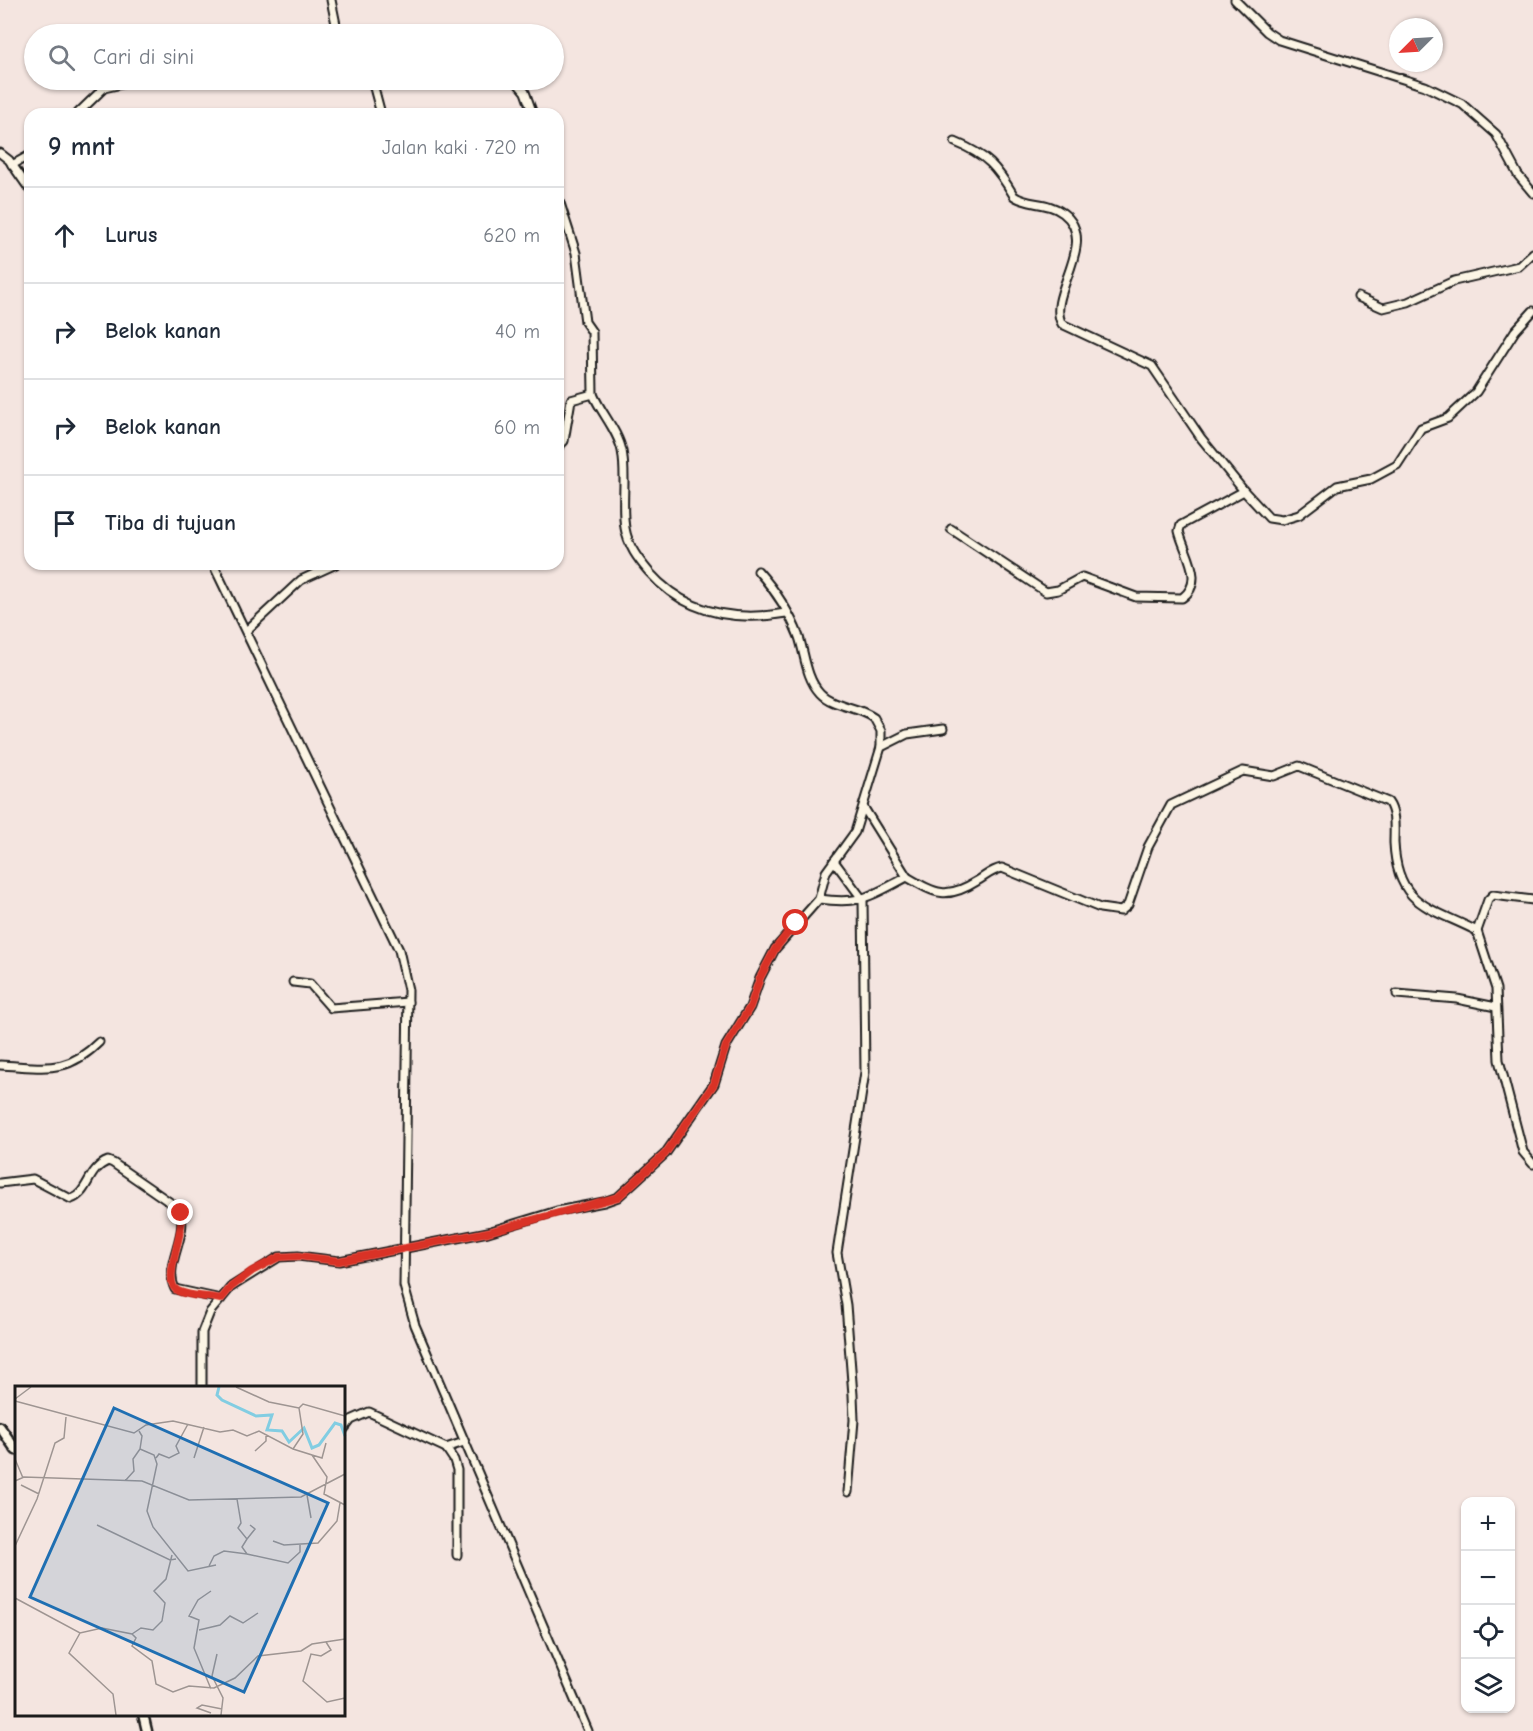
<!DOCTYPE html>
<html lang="id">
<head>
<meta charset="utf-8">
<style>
  :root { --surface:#fff; --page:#f6f6f7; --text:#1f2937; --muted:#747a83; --line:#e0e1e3 }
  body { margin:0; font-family:"Comic Neue",sans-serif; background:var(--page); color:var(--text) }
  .controls { position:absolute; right:18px; bottom:18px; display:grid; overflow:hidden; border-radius:12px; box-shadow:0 2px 4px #0004 }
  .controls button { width:54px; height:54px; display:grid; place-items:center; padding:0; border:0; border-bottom:2px solid var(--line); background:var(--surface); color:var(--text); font:30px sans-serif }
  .compass { position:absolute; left:1389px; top:18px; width:54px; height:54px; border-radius:50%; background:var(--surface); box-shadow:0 2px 4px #0004; rotate:246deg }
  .stop { position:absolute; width:18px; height:18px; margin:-14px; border:4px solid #d93025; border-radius:50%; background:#fff }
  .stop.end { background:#d93025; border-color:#fff; box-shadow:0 2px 6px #0008 }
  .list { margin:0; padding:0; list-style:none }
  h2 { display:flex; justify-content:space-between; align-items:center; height:78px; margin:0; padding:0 24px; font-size:26px }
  h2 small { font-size:20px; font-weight:400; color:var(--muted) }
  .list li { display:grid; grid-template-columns:39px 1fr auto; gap:18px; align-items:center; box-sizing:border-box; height:96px; padding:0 24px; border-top:2px solid var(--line) }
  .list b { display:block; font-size:22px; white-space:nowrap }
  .list em { font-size:20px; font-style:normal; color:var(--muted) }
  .icon { flex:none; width:33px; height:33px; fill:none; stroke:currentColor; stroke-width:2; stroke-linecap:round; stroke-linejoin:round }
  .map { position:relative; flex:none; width:1533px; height:1731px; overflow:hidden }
  .search { position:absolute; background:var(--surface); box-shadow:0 2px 4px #0004; left:24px; top:24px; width:540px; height:66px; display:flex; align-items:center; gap:15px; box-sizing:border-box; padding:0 21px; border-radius:33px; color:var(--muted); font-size:22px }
  .panel { position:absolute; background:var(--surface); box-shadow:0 2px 4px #0004; left:24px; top:108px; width:540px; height:462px; border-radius:18px }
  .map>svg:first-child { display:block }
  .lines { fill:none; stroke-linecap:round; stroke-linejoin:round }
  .minor-casing { stroke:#1c1c1c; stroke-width:11 }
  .tertiary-casing { stroke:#1c1c1c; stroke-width:13 }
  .minor { stroke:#fcf5e5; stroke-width:7 }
  .tertiary { stroke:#fcf5e5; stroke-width:8 }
  .route { stroke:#d93025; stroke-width:8 }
  .inset-river { fill:none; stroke:#82cde2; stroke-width:3 }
  .inset-road { fill:none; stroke:#9e9592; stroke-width:1.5 }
  .view { fill:#1f6fb2; fill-opacity:0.15; stroke:#1f6fb2; stroke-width:3 }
  .inset-edge { fill:none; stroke:#1c1c1c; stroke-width:3 }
</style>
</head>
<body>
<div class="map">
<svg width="1533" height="1731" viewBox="0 0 1533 1731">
  <rect width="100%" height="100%" fill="#f4e5e0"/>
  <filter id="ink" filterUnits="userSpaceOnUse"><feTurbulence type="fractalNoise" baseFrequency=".0167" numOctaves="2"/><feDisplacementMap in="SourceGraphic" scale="12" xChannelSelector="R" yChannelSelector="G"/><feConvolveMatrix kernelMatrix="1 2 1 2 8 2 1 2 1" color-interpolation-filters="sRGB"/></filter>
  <g filter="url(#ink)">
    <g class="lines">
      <defs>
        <g id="minor">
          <polyline points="331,0 338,34"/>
          <polyline points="1235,0 1267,32 1279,40 1425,86 1462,104 1496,134 1518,175 1533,193"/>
          <polyline points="372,80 381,114"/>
          <polyline points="515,80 525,92 533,114"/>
          <polyline points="77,114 104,88 140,80"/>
          <path d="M955,142C987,155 997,167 1014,196C1028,206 1048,201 1063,213C1101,242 1045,295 1062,324L1152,366L1201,438L1244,491"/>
          <polyline points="0,153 9,160 30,190"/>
          <polyline points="12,165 30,155"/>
          <polyline points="558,197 576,253 585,322 592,332 593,394 571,400 564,441 558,447"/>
          <polyline points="1358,297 1383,308 1408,302 1454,281 1519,266 1533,253"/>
          <path d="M593,394C601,413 618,431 622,451C627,476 621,503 625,528C628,546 638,559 649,572C685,613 734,622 786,613"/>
          <path d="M951,529L1046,592L1058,590L1082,577L1136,597L1182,598C1206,581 1184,553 1179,531L1181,525L1244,491L1269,518L1282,520L1299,515L1337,486L1371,479L1397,465L1421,428L1448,418L1476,392L1515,331L1533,311"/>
          <polyline points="213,564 399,950 408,990 404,1286 415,1325 588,1731"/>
          <polyline points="246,631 301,580 336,564"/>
          <polyline points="881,747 907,734 943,729"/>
          <polyline points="864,808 907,877"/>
          <polyline points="834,861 863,900 865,1072 837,1253 846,1305 853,1395 854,1420 848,1492"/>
          <path d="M819,899C862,905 870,896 907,877C936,894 947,900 977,881C986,876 991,870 1002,868L1100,908L1121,911L1128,905L1148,847L1171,805L1243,771L1274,776L1299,766L1388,802C1396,813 1394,829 1394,843C1397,906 1430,907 1477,931"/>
          <polyline points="1533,900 1493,895 1488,900 1477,931 1496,989 1499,1060 1523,1152 1533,1164"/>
          <polyline points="293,982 310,984 331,1008 408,1002"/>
          <polyline points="1397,994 1457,999 1496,1007"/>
          <path d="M0,1065C44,1067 66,1075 99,1042"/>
          <path d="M0,1183L33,1179L71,1199C89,1193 87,1169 108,1161L113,1163L178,1208C192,1233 162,1263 175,1289L221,1299"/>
          <path d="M202,1388V1332L210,1312L231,1287L279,1257L298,1256L339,1261L488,1232L557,1211L604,1202L618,1197L665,1154L714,1084L726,1046L750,1007L760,978L775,949L819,899L826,872L855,832L881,747V731L874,718C858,706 833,707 820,693C806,678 805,655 799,637C790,613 775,590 758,571"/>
          <polyline points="344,1429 351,1420 369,1412 446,1448 464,1442"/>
          <polyline points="446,1448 454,1460 457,1470 457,1555"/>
        </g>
        <g id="tertiary">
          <polyline points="0,1427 16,1450"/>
          <polyline points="143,1714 147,1731"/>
        </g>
      </defs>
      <use href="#minor" class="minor-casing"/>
      <use href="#tertiary" class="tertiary-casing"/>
      <use href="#minor" class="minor"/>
      <use href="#tertiary" class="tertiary"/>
    </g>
  </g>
  <g class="lines" filter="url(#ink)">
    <path class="route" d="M181,1213C186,1230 160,1283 178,1291C190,1297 209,1296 221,1299L231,1287L252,1271L279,1257L298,1256L339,1261L488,1232L618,1197L665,1154L714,1084L726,1046L750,1007L760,978L775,949L796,923"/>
  </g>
  <g transform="translate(15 1386)">
    <rect width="330" height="330" fill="#f4e5e0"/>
    <path class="inset-river" d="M204,1L202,9L207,14L241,30L257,29L252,44L267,45L274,56L289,42L297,62L304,59L320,37L326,39L330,50"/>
    <path class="inset-road" d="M221,1L254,16L284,22M0,13L16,1M0,15L119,47L131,39L158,35L205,46L218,44L232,50L244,45L278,63L288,48L284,22L288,18L330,30M124,45L127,50L125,63L139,69L142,78L132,125L138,141L173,185L201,179M278,63L297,69L312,91L309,108L330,119M240,65L251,55V48M297,69L307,72L311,57M141,72L144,68L154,72L164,67L161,60L173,38M179,72L189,41M0,73L8,92M0,95L9,91L127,95L174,114L286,111L330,88M110,95L119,85L118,73L125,63M6,99L24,108M292,109L296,132M222,113L226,137L223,142L232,153L227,161L232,168L273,177L285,166V158M82,139L155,174L161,173M232,153L240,143L235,139M258,155L269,159L303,157L322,135L325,117M0,160L22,113L40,57L49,52L51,31M194,180L199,170L209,165L232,168M196,205L183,214L174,230L184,234L179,262L196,303M0,212L65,247L87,242L117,248L121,252L117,260L137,275L141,298L158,306L174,300L199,302L220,292L243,270L286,265L297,258L330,253M184,244L205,239L215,230L228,237L243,227M65,247L54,267L98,308L101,329M117,248L126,242L138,244L147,235L150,217L139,205L151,193L157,169M311,256L316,264L306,270L296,268L288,295L312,316L330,312M202,268L197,290L208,312L206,329M196,327L182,322L187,319L207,323"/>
    <path class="view" d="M99,22L313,117L229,306L15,211Z"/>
    <rect width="330" height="330" class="inset-edge"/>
  </g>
</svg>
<div class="controls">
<button>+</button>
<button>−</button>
<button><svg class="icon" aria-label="locate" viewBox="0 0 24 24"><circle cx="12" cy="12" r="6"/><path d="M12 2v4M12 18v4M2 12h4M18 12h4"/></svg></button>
<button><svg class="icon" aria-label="layers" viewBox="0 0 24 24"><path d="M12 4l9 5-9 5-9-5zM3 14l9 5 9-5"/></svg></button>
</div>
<svg class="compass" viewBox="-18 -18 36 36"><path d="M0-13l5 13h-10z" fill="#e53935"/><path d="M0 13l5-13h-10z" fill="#747a83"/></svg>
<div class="stop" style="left:796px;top:923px"></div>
<div class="stop end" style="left:181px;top:1213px"></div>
<div class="search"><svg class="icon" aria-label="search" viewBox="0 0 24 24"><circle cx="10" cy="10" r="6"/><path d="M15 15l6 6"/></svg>Cari di sini</div>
<section class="panel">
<h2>9 mnt<small>Jalan kaki · 720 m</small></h2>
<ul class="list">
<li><svg class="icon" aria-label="ahead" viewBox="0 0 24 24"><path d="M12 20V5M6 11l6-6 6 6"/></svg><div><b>Lurus</b></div><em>620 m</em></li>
<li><svg class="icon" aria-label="right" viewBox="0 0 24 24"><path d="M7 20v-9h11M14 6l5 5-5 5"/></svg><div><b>Belok kanan</b></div><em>40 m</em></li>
<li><svg class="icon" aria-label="right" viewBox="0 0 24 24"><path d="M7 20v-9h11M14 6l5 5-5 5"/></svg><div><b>Belok kanan</b></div><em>60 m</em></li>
<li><svg class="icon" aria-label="arrive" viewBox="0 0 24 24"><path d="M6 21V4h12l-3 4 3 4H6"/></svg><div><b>Tiba di tujuan</b></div></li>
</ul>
</section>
</div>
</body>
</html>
